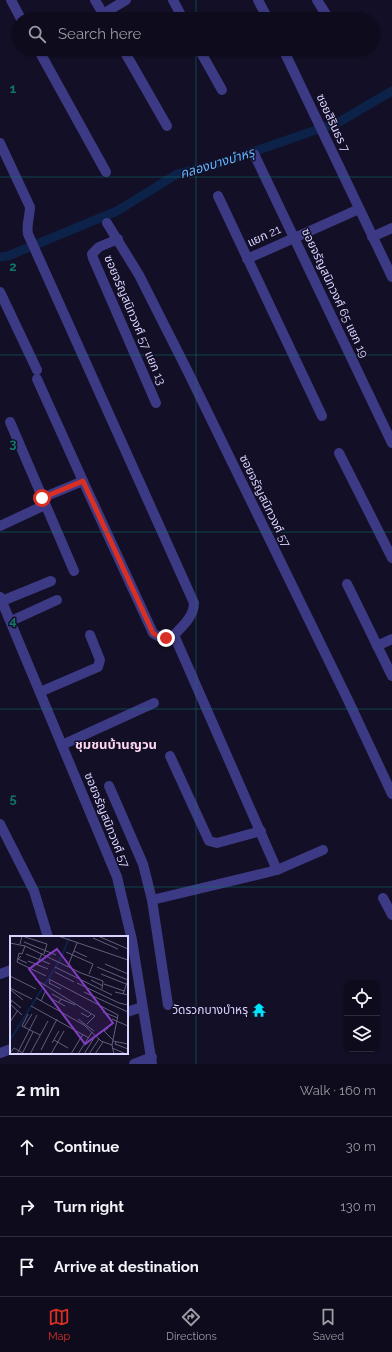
<!DOCTYPE html>
<html lang="en">
<head>
<meta charset="utf-8">
<style>
  :root { --surface:#0e0b1c; --page:#1c1929; --text:#f1f3f6; --muted:#9b9ba3; --line:#2e2b3b; --accent:#d93025 }
  body { margin:0; font-family:Raleway,"Noto Sans Thai",sans-serif; background:var(--page); color:var(--text) }
  .controls { position:absolute; right:12px; bottom:12px; display:grid; overflow:hidden; border-radius:8px; box-shadow:0 1px 3px #0004 }
  .controls button { width:36px; height:36px; display:grid; place-items:center; padding:0; border:0; border-bottom:1px solid var(--line); background:var(--surface); color:var(--text); font:20px sans-serif }
  .stop { position:absolute; width:12px; height:12px; margin:-9px; border:3px solid #d93025; border-radius:50%; background:#fff }
  .stop.end { background:#d93025; border-color:#fff; box-shadow:0 1px 4px #0008 }
  .list { margin:0; padding:0; list-style:none }
  h2 { display:flex; justify-content:space-between; align-items:center; height:52px; margin:0; padding:0 16px; font-size:17px }
  h2 small { font-size:13px; font-weight:400; color:var(--muted) }
  .list li { display:grid; grid-template-columns:26px 1fr auto; gap:12px; align-items:center; box-sizing:border-box; height:60px; padding:0 16px; border-top:1px solid var(--line) }
  .list b { display:block; font-size:15px; white-space:nowrap }
  .list em { font-size:13px; font-style:normal; color:var(--muted) }
  .icon { flex:none; width:22px; height:22px; fill:none; stroke:currentColor; stroke-width:2; stroke-linecap:round; stroke-linejoin:round }
  .map { position:relative; flex:none; width:392px; height:1064px; overflow:hidden }
  .search { position:absolute; background:var(--surface); box-shadow:0 1px 3px #0004; left:12px; right:12px; top:12px; height:44px; display:flex; align-items:center; gap:10px; box-sizing:border-box; padding:0 14px; border-radius:22px; color:var(--muted); font-size:15px }
  .sheet { height:232px; background:var(--surface) }
  nav { display:flex; justify-content:space-around; align-items:center; box-sizing:border-box; height:56px; border-top:1px solid var(--line); background:var(--surface); font-size:11px; color:var(--muted) }
  nav a { display:grid; justify-items:center; gap:2px }
  nav .on { color:var(--accent) }
  .map>svg:first-child { display:block }
  .lines { fill:none; stroke-linecap:round; stroke-linejoin:round }
  .canal { stroke:#0c2248; stroke-width:9 }
  .minor { stroke:#3d3a85; stroke-width:10 }
  .tertiary { stroke:#3d3a85; stroke-width:10 }
  .route { stroke:#d93025; stroke-width:5 }
  .grid { fill:none; stroke:#0f766e; stroke-width:1; stroke-opacity:0.55 }
  .labels { text-anchor:middle; dominant-baseline:central; stroke-width:3; stroke-linejoin:round; paint-order:stroke }
  .street-label { font-size:12px; fill:#d9d4ff; stroke:#130f26 }
  .poi-label { font-size:12px; fill:#d9d4ff; stroke:#130f26; text-anchor:end }
  .water-label { font-size:13px; font-style:italic; fill:#62b6ff; stroke:#130f26 }
  .neighbourhood-label { font-size:13px; font-weight:bold; fill:#ffd6f0; stroke:#130f26 }
  .inset-river { fill:none; stroke:#0c2248; stroke-width:2 }
  .inset-road { fill:none; stroke:#625e7d; stroke-width:1 }
  .view { fill:#843dc5; fill-opacity:0.15; stroke:#843dc5; stroke-width:2 }
  .inset-edge { fill:none; stroke:#d9d4ff; stroke-width:2 }
  .grid-label { font-size:13px; text-anchor:middle; font-weight:bold; fill:#0f766e; stroke:#130f26; stroke-width:3; stroke-linejoin:round; paint-order:stroke }
</style>
</head>
<body>
<div class="map">
<svg width="392" height="1064" viewBox="0 0 392 1064">
  <rect width="100%" height="100%" fill="#130f26"/>
  <g class="lines">
    <polyline class="canal" points="0,257 8,256 117,211 177,174 221,163 339,122 392,91"/>
    <g class="minor">
      <polyline points="11,0 21,19"/>
      <polyline points="95,0 106,19"/>
      <polyline points="173,0 183,19"/>
      <polyline points="317,0 329,19"/>
      <polyline points="103,14 126,0"/>
      <polyline points="38,49 106,172"/>
      <polyline points="123,49 167,126"/>
      <polyline points="199,49 222,90"/>
      <path d="M0,143L30,207C30,217 26,224 28,234L194,603C194,616 183,626 174,635L277,870L152,900"/>
      <polyline points="254,154 392,443"/>
      <polyline points="218,196 322,416"/>
      <polyline points="107,223 139,275 187,370 348,700 392,794"/>
      <polyline points="372,237 392,228"/>
      <polyline points="118,239 99,247 92,254 93,258 156,403"/>
      <polyline points="247,259 359,209"/>
      <polyline points="0,292 37,370"/>
      <polyline points="37,379 83,481 42,498"/>
      <polyline points="10,422 74,571"/>
      <polyline points="339,453 392,558"/>
      <path d="M83,481L153,633C161,639 165,639 174,635"/>
      <polyline points="0,526 45,505"/>
      <polyline points="347,584 392,676"/>
      <polyline points="0,597 117,877 132,940 152,1064"/>
      <polyline points="2,601 51,581"/>
      <polyline points="11,621 57,600"/>
      <polyline points="377,646 392,639"/>
      <polyline points="40,692 98,667 100,660 90,635"/>
      <polyline points="62,745 154,703"/>
      <polyline points="170,756 209,841 217,843 261,831"/>
      <polyline points="109,786 143,864 152,900 168,1005"/>
      <polyline points="0,824 34,891 48,937"/>
      <polyline points="277,870 323,850"/>
      <polyline points="383,898 392,915"/>
      <polyline points="0,974 11,970"/>
      <polyline points="127,1012 142,1007"/>
      <polyline points="0,1053 11,1049"/>
      <polyline points="134,1064 152,1057"/>
    </g>
    <g class="tertiary">
      <polyline points="258,0 268,19"/>
      <polyline points="283,49 392,277"/>
    </g>
  </g>
  <g class="lines">
    <polyline class="route" points="42,498 83,481 153,633 159,637 166,638"/>
  </g>
  <path class="grid" d="M196,0V19M196,49V1064M0,177H392M0,355H392M0,532H392M0,709H392M0,887H392"/>
  <defs>
    <symbol id="temple-bare" viewBox="-9 -9 18 18"><path d="M0-6L5-2H3V0L6.5 2.5H4V6H1.5V3h-3V6H-4V2.5H-6.5L-3 0V-2H-5Z" fill="#00e5ff" stroke="#130f26" stroke-width="2.5" paint-order="stroke"/></symbol>
  </defs>
  <g fill-rule="evenodd">
    <use href="#temple-bare" x="249" y="1000" width="20" height="20"/>
  </g>
  <g class="labels">
    <g class="street-label">
      <text transform="translate(333 123) rotate(65)">ซอยสิรินธร 7</text>
      <text transform="translate(264 236) rotate(-25)">แยก 21</text>
      <text transform="translate(335 293) rotate(65)">ซอยจรัญสนิทวงศ์ 65 แยก 19</text>
      <text transform="translate(135 320) rotate(67)">ซอยจรัญสนิทวงศ์ 57 แยก 13</text>
      <text transform="translate(265 501) rotate(64)">ซอยจรัญสนิทวงศ์ 57</text>
      <text transform="translate(107 820) rotate(68)">ซอยจรัญสนิทวงศ์ 57</text>
    </g>
    <g class="poi-label">
      <text x="248" y="1010">วัดรวกบางบำหรุ</text>
    </g>
    <g class="water-label">
      <text transform="translate(217 163) rotate(-17)">คลองบางบำหรุ</text>
    </g>
    <g class="neighbourhood-label">
      <text x="116" y="744">ชุมชนบ้านญวน</text>
    </g>
  </g>
  <g transform="translate(10 936)">
    <rect width="118" height="118" fill="#130f26"/>
    <path class="inset-river" d="M0,104L50,24L60,0"/>
    <path class="inset-road" d="M48,0L118,24M88,0L118,13M83,2L108,13M14,6L46,19M0,7L15,10L71,37L93,45L92,53M10,8L12,0L37,8L34,18M15,10L12,18L9,17L7,26L36,40M64,15L77,21M56,16L83,28L79,38M16,18L40,28M11,20L8,23L17,27M18,25L38,33M95,28L118,38M27,29L32,17M58,30L67,7M45,31L102,59M87,31L118,44M45,36L64,46M91,38L116,48M0,40L26,53M25,43L85,80L77,88M39,43L108,79L102,109L104,118M40,44L39,47L51,53M81,44L93,50M67,47L109,67L118,69M94,48L114,55M0,52L22,63M1,54L13,64M74,56L118,76M105,56L118,59M42,58L51,63L49,66M113,58L118,44M26,62L74,89L91,105L102,109M0,63L11,72M42,63L55,70M51,63L65,69M2,65L0,68L12,79M31,65L36,54M21,70L79,102M93,76L108,82M71,77L78,81L81,78M18,78L12,90L30,99M68,83L84,95M102,83L118,90M0,86L8,74M14,91L22,78M98,92L94,95L103,104M44,104L58,112M103,105L118,108M106,106L105,108L118,113M42,107L49,95M102,112L116,118M31,114L47,83M13,116L23,96M0,117L4,112L15,118M7,118L27,79M20,118L38,85M41,118L54,95M61,118L73,98M68,118L82,96M74,118L86,99M79,118L89,103M85,118L93,106"/>
    <path class="view" d="M47,13L103,87L75,108L19,33Z"/>
    <rect width="118" height="118" class="inset-edge"/>
  </g>
  <g class="grid-label">
    <text x="13" y="93">1</text>
    <text x="13" y="271">2</text>
    <text x="13" y="448">3</text>
    <text x="13" y="625">4</text>
    <text x="13" y="803">5</text>
  </g>
</svg>
<div class="controls">
<button><svg class="icon" aria-label="locate" viewBox="0 0 24 24"><circle cx="12" cy="12" r="6"/><path d="M12 2v4M12 18v4M2 12h4M18 12h4"/></svg></button>
<button><svg class="icon" aria-label="layers" viewBox="0 0 24 24"><path d="M12 4l9 5-9 5-9-5zM3 14l9 5 9-5"/></svg></button>
</div>
<div class="stop" style="left:42px;top:498px"></div>
<div class="stop end" style="left:166px;top:638px"></div>
<div class="search"><svg class="icon" aria-label="search" viewBox="0 0 24 24"><circle cx="10" cy="10" r="6"/><path d="M15 15l6 6"/></svg>Search here</div>
</div>
<section class="sheet">
<h2>2 min<small>Walk · 160 m</small></h2>
<ul class="list">
<li><svg class="icon" aria-label="ahead" viewBox="0 0 24 24"><path d="M12 20V5M6 11l6-6 6 6"/></svg><div><b>Continue</b></div><em>30 m</em></li>
<li><svg class="icon" aria-label="right" viewBox="0 0 24 24"><path d="M7 20v-9h11M14 6l5 5-5 5"/></svg><div><b>Turn right</b></div><em>130 m</em></li>
<li><svg class="icon" aria-label="arrive" viewBox="0 0 24 24"><path d="M6 21V4h12l-3 4 3 4H6"/></svg><div><b>Arrive at destination</b></div></li>
</ul>
</section>
<nav>
<a class="on"><svg class="icon" aria-label="map" viewBox="0 0 24 24"><path d="M3 6l6-2 6 2 6-2v14l-6 2-6-2-6 2zM9 4v14M15 6v14"/></svg>Map</a>
<a><svg class="icon" aria-label="directions" viewBox="0 0 24 24"><path d="M12 3l9 9-9 9-9-9zM9 14v-3h6M13 9l2 2-2 2"/></svg>Directions</a>
<a><svg class="icon" aria-label="saved" viewBox="0 0 24 24"><path d="M7 4h10v16l-5-4-5 4z"/></svg>Saved</a>
</nav>
</body>
</html>
